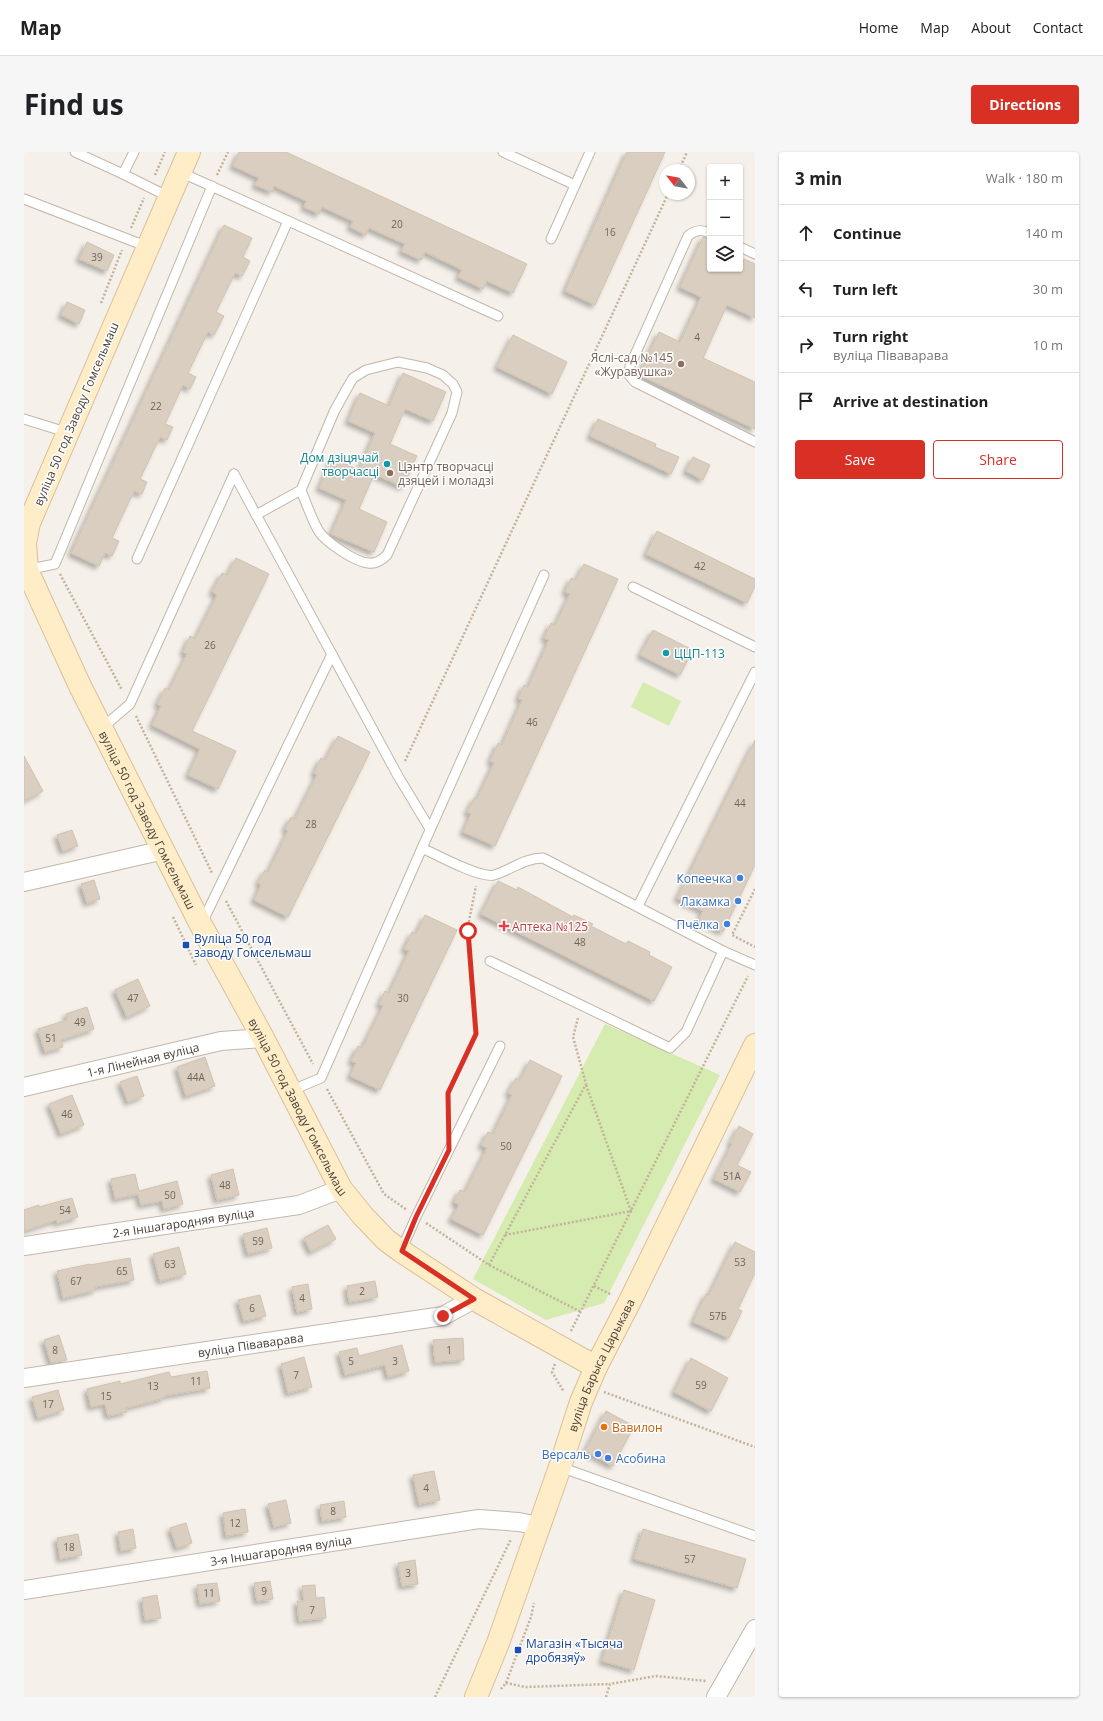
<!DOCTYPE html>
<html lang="en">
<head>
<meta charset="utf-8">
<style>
  :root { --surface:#fff; --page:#f6f6f6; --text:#202124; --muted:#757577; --line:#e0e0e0; --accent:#d93025 }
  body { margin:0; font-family:"Open Sans",sans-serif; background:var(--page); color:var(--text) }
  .controls { position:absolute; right:12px; top:12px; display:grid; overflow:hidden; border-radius:4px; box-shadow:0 1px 3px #0004 }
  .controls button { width:36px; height:36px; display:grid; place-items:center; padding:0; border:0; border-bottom:1px solid var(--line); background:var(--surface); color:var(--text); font:20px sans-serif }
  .compass { position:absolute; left:635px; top:12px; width:36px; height:36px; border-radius:50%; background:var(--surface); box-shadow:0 1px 3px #0004; rotate:301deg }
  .stop { position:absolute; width:12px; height:12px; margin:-9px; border:3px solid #d93025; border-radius:50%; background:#fff }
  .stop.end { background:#d93025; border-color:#fff; box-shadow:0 1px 4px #0008 }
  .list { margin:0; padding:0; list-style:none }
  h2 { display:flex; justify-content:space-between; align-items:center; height:52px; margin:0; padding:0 16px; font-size:17px }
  h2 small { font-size:13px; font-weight:400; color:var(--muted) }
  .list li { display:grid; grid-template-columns:26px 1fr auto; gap:12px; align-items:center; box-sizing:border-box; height:56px; padding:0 16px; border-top:1px solid var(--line) }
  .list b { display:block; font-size:15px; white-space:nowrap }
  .list p { margin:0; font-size:13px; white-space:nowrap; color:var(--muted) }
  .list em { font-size:13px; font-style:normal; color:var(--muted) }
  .actions { display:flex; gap:8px; padding:12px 16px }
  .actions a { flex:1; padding:9px 0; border:1px solid var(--accent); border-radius:4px; text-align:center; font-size:14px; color:var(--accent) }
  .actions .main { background:var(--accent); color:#fff }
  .icon { flex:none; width:22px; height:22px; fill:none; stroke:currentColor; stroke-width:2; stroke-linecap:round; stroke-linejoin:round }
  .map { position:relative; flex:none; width:731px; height:1545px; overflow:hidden; border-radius:4px }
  header { display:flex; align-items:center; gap:24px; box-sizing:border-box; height:56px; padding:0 20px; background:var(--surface); border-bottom:1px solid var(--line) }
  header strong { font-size:19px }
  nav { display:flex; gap:22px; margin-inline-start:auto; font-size:14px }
  .intro { display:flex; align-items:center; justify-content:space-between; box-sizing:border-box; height:96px; padding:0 24px }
  h1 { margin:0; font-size:28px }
  .button { padding:10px 18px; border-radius:4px; background:var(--accent); color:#fff; font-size:14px; font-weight:700 }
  main { display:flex; gap:24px; padding:0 24px }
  aside { flex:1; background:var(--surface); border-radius:4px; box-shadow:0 1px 3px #0004 }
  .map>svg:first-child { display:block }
  .green { fill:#d5ebb0 }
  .building { fill:#dacec0; stroke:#d2c2b0; filter:url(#shadow) }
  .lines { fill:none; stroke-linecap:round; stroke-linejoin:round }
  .lane-casing { stroke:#c1b7aa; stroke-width:11 }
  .street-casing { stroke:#c1b7aa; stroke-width:20 }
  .secondary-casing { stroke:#d7c197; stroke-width:24 }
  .path { stroke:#c3b29b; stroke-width:2.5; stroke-dasharray:2 2; stroke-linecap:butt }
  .lane { stroke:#fff; stroke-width:9 }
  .street { stroke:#fff; stroke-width:18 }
  .secondary { stroke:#ffedc8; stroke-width:22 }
  .route { stroke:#d93025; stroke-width:5 }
  .education-dot { fill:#8d6e63; stroke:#fff; stroke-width:1.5 }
  .culture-dot { fill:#0f9aa8; stroke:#fff; stroke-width:1.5 }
  .shop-dot { fill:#3f7fe0; stroke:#fff; stroke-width:1.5 }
  .health-dot { fill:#e0444e; stroke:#fff; stroke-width:1.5 }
  .transit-dot { fill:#1a4fb4; stroke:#fff; stroke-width:1.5 }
  .food-dot { fill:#e8710a; stroke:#fff; stroke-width:1.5 }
  .labels { text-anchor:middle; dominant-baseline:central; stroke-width:3; stroke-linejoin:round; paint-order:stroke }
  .number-label { font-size:10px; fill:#6d6459 }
  .education-label { font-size:12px; fill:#785e54; stroke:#fff; text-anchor:end }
  .street-label { font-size:12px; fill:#494037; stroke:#fff }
  .culture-label { font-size:12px; fill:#0d838f; stroke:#fff; text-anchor:end }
  .shop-label { font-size:12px; fill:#366cbe; stroke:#fff; text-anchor:end }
  .health-label { font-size:12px; fill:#be3a42; stroke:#fff; text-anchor:start }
  .transit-label { font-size:12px; fill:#164399; stroke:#fff; text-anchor:start }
  .food-label { font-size:12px; fill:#c56008; stroke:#fff; text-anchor:start }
</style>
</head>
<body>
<header>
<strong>Map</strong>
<nav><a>Home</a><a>Map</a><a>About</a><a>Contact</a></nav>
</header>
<div class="intro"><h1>Find us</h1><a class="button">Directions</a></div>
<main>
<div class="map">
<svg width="731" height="1545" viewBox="0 0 731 1545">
  <defs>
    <filter id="shadow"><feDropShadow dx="-3.5" dy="3.5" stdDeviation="2" flood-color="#0004"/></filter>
  </defs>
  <rect width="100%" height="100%" fill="#f5f0e9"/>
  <g class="green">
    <polygon points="619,530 657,549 645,574 607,555"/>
    <polygon points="581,872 696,923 580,1151 522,1168 449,1127"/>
  </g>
  <g class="building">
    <polygon points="215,0 262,0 503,112 489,141 463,129 459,137 434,125 438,118 401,100 397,108 377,99 381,92 345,76 342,83 326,75 329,69 298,55 295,62 280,55 282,49 250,34 248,40 231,33 235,26 209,14"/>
    <polygon points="603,0 641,0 571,153 541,139"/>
    <polygon points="200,73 228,86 219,105 226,109 218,124 211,121 192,160 200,164 190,183 184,180 164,221 172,225 166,237 159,233 141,272 149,275 143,288 136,285 116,327 123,330 118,342 110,339 88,386 95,389 88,404 81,401 75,414 47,401"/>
    <polygon points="679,85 686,87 686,117 716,117 720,107 731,112 731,166 703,153 679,206 731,230 731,277 615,223 635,180 656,190 677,145 656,135"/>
    <polygon points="63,90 90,103 83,119 55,107"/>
    <polygon points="43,150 61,158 55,172 37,163"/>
    <polygon points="489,183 543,210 528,242 473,215"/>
    <polygon points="379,221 422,240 409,269 381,257 366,292 393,304 379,335 350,322 335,357 363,370 350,400 307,382 322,348 295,336 308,306 335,318 351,281 324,269 336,241 365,254"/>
    <polygon points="574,267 632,292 631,295 655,305 647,322 566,284"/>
    <polygon points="669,305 686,313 679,328 662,319"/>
    <polygon points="633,379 731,427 731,434 723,451 622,402"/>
    <polygon points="212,406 245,422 168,579 212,599 194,637 164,623 176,597 128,573 137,554 133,552 141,536 145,538 163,502 159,500 166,484 171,487 193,443 188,440 198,421 203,423"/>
    <polygon points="560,412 594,427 471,694 439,680 447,662 443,660 450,646 453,647 470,611 466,609 474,591 478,593 498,548 494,546 500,533 504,535 525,488 520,486 527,471 531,473 546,442 541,440 547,426 552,428"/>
    <polygon points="629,478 669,498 656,523 616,503"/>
    <polygon points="314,584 346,600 264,765 230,748 237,733 234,731 241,718 244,720 264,679 261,677 267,665 271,667 293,623 290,621 297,606 301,608"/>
    <polygon points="731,588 731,713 699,780 675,768 679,759 653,746"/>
    <polygon points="0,604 19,639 0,649"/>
    <polygon points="48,678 54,694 39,699 33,683"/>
    <polygon points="70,728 76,747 63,751 57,732"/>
    <polygon points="474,729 493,738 494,735 549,765 550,763 569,772 567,774 602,792 604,789 626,800 625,803 648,815 630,849 457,762"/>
    <polygon points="401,763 433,778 356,938 326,924 332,911 327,909 334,894 338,896 359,854 355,852 361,839 365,841 385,799 380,797 388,780 392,782"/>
    <polygon points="114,827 126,854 103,865 91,838"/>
    <polygon points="63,855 70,877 37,888 39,895 21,900 14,877 43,868 42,862"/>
    <polygon points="181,905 191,934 162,944 153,915"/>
    <polygon points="506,908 538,924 459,1083 427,1067 435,1053 430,1050 436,1038 441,1040 463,996 457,993 464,980 469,982 488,943 484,941 492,926 496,928"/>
    <polygon points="113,924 120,944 104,950 96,930"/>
    <polygon points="48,943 60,973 37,982 25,952"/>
    <polygon points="715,974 729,982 713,1013 727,1020 716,1040 690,1027 708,992 706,991"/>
    <polygon points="209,1017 215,1043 193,1048 187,1023"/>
    <polygon points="111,1022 115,1039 153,1029 159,1052 140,1057 138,1049 117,1053 114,1042 91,1047 87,1027"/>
    <polygon points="48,1046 54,1065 33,1071 32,1068 0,1079 0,1058 15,1053 15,1055"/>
    <polygon points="304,1073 312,1087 287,1100 280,1086"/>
    <polygon points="243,1076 248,1096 224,1102 219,1082"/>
    <polygon points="711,1090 731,1100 731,1121 714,1157 718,1159 705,1186 669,1170 682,1142 685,1143"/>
    <polygon points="155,1095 162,1122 136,1129 129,1102"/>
    <polygon points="106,1106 110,1128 71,1135 72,1138 39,1146 33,1119 66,1112 66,1113"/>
    <polygon points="351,1129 354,1145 325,1150 323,1134"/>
    <polygon points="284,1132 288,1157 273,1160 268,1135"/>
    <polygon points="236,1143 242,1164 220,1169 214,1148"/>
    <polygon points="35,1183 43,1208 27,1211 20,1188"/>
    <polygon points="439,1186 440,1208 411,1210 409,1188"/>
    <polygon points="378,1193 385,1219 364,1225 361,1213 321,1223 315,1200 333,1196 335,1204"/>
    <polygon points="280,1205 288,1235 264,1241 257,1212"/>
    <polygon points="667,1206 704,1226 687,1259 650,1240"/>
    <polygon points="183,1219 186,1236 140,1244 140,1246 102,1256 103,1260 84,1264 81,1252 67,1255 63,1237 96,1229 96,1232 145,1220 147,1225"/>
    <polygon points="34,1238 40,1258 14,1266 8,1245"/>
    <polygon points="582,1259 610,1274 589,1314 561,1299"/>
    <polygon points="410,1319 416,1348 395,1352 389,1323"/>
    <polygon points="262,1348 267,1371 250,1375 244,1352"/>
    <polygon points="320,1349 322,1365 298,1369 296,1353"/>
    <polygon points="221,1357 224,1380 202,1384 199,1361"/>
    <polygon points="162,1371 168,1391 153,1396 146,1376"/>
    <polygon points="109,1377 112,1396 97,1399 94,1380"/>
    <polygon points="619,1377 722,1407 713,1436 610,1407"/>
    <polygon points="54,1382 58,1403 36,1407 33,1386"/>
    <polygon points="391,1408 394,1432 378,1434 374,1411"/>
    <polygon points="246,1429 249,1447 233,1449 230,1431"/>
    <polygon points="193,1431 196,1449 176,1452 173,1433"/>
    <polygon points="291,1433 292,1446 300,1445 302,1466 275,1469 273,1449 280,1449 278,1434"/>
    <polygon points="600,1438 631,1448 610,1518 578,1509"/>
    <polygon points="133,1443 137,1466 121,1468 118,1446"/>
  </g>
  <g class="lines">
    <defs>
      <g id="lane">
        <polyline points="51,0 99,22"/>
        <polyline points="110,0 99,22 145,45"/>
        <polyline points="479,0 551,33"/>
        <polyline points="156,20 474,164"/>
        <polyline points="0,47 124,95"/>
        <path d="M686,81C677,77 671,78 664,84L606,214L605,223L611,230L731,290"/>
        <polyline points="527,87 566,0"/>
        <polyline points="716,95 731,102"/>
        <polyline points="0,267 45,281"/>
        <polyline points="210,322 374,624 406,677"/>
        <path d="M232,363L277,338L310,260L322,238L329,226L342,218L374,210L403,216L419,223L429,232L433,240L428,261L363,403C358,408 351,412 344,411C331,410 300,389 294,378C287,365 282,351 277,338"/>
        <polyline points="113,407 264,69"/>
        <polyline points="2,418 31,412 188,34"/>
        <polyline points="609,435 731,495"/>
        <polyline points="78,576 106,552 210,322"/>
        <path d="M398,696C411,702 457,727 470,723C487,718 500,706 519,706L699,799L731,813"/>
        <polyline points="614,754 731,520"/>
        <polyline points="178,771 308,502"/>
        <polyline points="466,809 646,896 662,880 699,799"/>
        <polyline points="266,939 297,926 398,696 520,423"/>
        <polyline points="377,1099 392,1065 476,894"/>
        <polyline points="536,1315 731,1384"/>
      </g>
      <g id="street">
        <polyline points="0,730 140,698"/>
        <path id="s1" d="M0,935L197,889L239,886"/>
        <path id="s2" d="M0,1094L275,1053L317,1037"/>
        <path id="s3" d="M0,1226L419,1164L450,1147"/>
        <path id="s4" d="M0,1438L455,1367L495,1370L514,1374"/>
        <polyline points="692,1545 731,1477"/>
      </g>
      <g id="secondary">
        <path id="s5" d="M165,0L5,371L1,391L3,418L56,534L177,773L239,886L317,1037L339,1064L362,1088L377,1099L450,1147L572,1215"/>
        <path id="s6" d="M452,1545L474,1491L536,1315L557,1250L572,1215L605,1151L731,893"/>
      </g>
    </defs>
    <use href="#lane" class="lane-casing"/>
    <use href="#street" class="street-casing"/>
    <use href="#secondary" class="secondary-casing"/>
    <g class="path">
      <polyline points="655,18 663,0"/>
      <polyline points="131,23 141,0"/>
      <polyline points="193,23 204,0"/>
      <polyline points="107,76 120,46"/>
      <polyline points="77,151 98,98"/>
      <polyline points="36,422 98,538"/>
      <polyline points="112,564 188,721"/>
      <polyline points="381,609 644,42"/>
      <polyline points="731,737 708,783 731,795"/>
      <polyline points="202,749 289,912"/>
      <polyline points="149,765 172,813"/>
      <polyline points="303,937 360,1042 383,1058"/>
      <polyline points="425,967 424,941 452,882 443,779 452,734"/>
      <polyline points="402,1071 465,1113 557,1160"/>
      <polyline points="481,1083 607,1059 562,933"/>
      <polyline points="465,1113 562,932 549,885 554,866"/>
      <polyline points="570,1134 588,1143"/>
      <polyline points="547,1179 724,824"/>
      <polyline points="531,1212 528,1220 540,1240"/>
      <polyline points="580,1240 731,1295"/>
      <polyline points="482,1531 501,1535 586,1532"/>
      <polyline points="477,1537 482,1531 507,1465 510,1451"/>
      <polyline points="411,1545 487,1387"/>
      <polyline points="582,1545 586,1532 632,1524 682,1529"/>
    </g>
    <use href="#lane" class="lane"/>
    <use href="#street" class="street"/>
    <use href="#secondary" class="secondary"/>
  </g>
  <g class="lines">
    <polyline class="route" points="419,1164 450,1147 378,1099 392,1065 425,998 424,941 452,882 444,779"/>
  </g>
  <g class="education-dot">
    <circle cx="657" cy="212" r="4"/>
    <circle cx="366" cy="321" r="4"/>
  </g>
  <g class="culture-dot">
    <circle cx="363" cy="312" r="4"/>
    <circle cx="642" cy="501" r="4"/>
  </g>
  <g class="shop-dot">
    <circle cx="716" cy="726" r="4"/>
    <circle cx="714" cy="749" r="4"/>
    <circle cx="703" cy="772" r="4"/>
    <circle cx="574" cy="1302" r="4"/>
    <circle cx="584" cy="1306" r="4"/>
  </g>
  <path class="health-dot" d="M478 768h4v4h4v4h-4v4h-4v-4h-4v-4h4z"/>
  <g class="transit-dot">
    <rect x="158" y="789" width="8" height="8" rx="2"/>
    <rect x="490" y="1494" width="8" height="8" rx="2"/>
  </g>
  <circle class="food-dot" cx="580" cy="1275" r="4"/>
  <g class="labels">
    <g class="number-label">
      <text x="373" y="72">20</text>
      <text x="586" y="80">16</text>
      <text x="73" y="105">39</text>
      <text x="673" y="185">4</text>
      <text x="132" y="254">22</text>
      <text x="676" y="414">42</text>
      <text x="186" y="493">26</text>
      <text x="508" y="570">46</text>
      <text x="716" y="651">44</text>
      <text x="287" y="672">28</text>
      <text x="556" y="790">48</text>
      <text x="109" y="846">47</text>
      <text x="379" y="846">30</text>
      <text x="56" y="870">49</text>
      <text x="27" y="886">51</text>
      <text x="172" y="925">44А</text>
      <text x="43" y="962">46</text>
      <text x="482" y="994">50</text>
      <text x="708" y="1024">51А</text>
      <text x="201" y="1033">48</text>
      <text x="146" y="1043">50</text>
      <text x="41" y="1058">54</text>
      <text x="234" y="1089">59</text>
      <text x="716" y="1110">53</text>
      <text x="146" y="1112">63</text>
      <text x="98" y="1119">65</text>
      <text x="52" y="1129">67</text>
      <text x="338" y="1139">2</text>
      <text x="278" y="1146">4</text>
      <text x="228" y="1156">6</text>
      <text x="694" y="1164">57Б</text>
      <text x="31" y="1198">8</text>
      <text x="425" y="1198">1</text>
      <text x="327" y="1209">5</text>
      <text x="371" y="1209">3</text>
      <text x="272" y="1223">7</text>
      <text x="172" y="1229">11</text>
      <text x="677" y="1233">59</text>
      <text x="129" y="1234">13</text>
      <text x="82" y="1244">15</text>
      <text x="24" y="1252">17</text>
      <text x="402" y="1336">4</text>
      <text x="309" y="1359">8</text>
      <text x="211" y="1371">12</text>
      <text x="45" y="1395">18</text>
      <text x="666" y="1407">57</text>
      <text x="384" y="1421">3</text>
      <text x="240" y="1439">9</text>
      <text x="185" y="1441">11</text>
      <text x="288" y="1458">7</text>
    </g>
    <g class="education-label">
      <text x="649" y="205">Яслі-сад №145<tspan x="649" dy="14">«Журавушка»</tspan></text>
      <text x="374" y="314" text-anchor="start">Цэнтр творчасці<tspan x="374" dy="14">дзяцей і моладзі</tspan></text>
    </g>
    <g class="street-label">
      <text transform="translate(52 262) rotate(-67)">вуліца 50 год Заводу Гомсельмаш</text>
      <text stroke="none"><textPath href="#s5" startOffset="729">вуліца 50 год Заводу Гомсельмаш</textPath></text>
      <text stroke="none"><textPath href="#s1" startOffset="122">1-я Лінейная вуліца</textPath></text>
      <text stroke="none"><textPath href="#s5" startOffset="1053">вуліца 50 год Заводу Гомсельмаш</textPath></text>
      <text stroke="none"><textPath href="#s2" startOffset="161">2-я Іншагародняя вуліца</textPath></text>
      <text stroke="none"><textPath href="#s3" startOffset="229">вуліца Піваварава</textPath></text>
      <text stroke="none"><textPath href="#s6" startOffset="355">вуліца Барыса Царыкава</textPath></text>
      <text stroke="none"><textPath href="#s4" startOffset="260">3-я Іншагародняя вуліца</textPath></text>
    </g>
    <g class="culture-label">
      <text x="355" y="305">Дом дзіцячай<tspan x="355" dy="14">творчасці</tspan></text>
      <text x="650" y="501" text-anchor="start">ЦЦП-113</text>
    </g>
    <g class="shop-label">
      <text x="708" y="726">Копеечка</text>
      <text x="706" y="749">Лакамка</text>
      <text x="695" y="772">Пчёлка</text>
      <text x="566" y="1302">Версаль</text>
      <text x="592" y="1306" text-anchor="start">Асобина</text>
    </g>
    <g class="health-label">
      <text x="488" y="774">Аптека №125</text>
    </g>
    <g class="transit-label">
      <text x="170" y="786">Вуліца 50 год<tspan x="170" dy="14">заводу Гомсельмаш</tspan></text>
      <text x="502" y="1491">Магазін «Тысяча<tspan x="502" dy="14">дробязяў»</tspan></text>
    </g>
    <g class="food-label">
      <text x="588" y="1275">Вавилон</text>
    </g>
  </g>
</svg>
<div class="controls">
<button>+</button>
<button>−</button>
<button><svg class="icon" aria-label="layers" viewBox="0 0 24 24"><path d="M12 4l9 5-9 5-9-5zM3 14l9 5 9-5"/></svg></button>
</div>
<svg class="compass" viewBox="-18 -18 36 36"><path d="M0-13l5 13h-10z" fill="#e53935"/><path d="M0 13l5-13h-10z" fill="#757577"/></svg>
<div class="stop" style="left:444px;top:779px"></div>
<div class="stop end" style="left:419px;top:1164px"></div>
</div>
<aside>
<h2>3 min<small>Walk · 180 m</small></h2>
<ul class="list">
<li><svg class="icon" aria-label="ahead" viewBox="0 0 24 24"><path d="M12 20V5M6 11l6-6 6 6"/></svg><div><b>Continue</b></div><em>140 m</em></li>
<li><svg class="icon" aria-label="left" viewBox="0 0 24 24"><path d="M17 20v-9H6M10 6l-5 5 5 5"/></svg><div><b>Turn left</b></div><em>30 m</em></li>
<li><svg class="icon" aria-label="right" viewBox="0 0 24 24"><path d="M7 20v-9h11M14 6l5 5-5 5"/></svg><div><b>Turn right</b><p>вуліца Піваварава</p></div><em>10 m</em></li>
<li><svg class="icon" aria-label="arrive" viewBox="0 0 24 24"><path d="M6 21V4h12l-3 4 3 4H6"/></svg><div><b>Arrive at destination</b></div></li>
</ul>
<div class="actions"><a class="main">Save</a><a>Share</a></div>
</aside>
</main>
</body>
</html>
